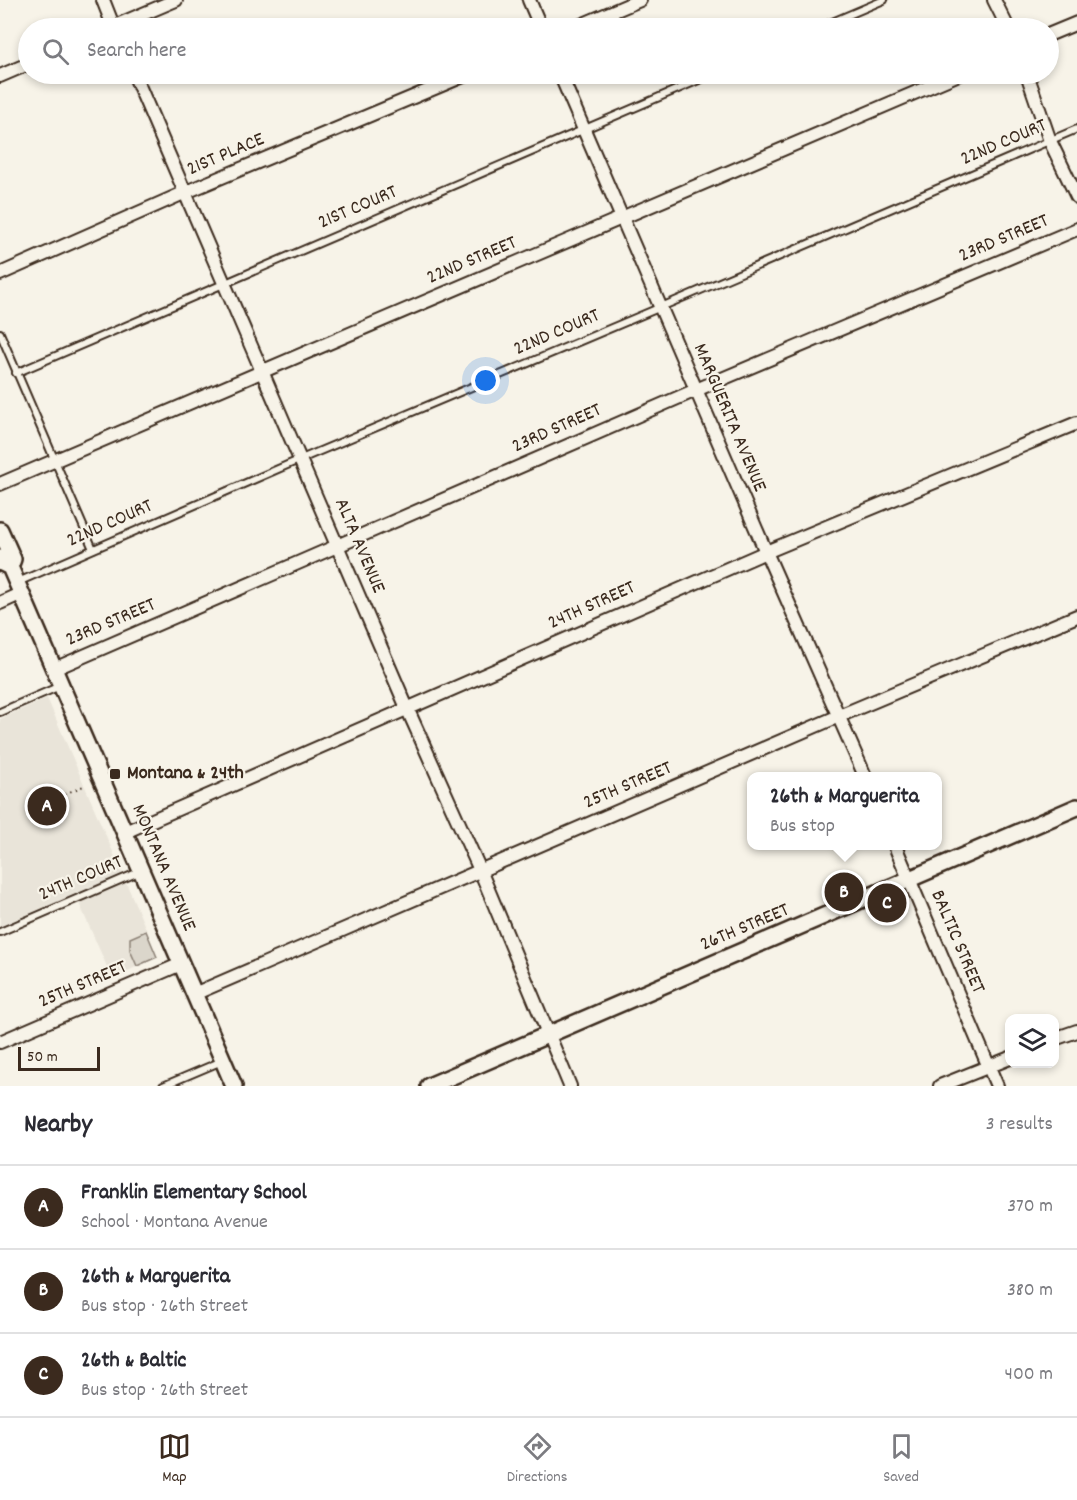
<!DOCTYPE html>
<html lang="en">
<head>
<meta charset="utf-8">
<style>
  :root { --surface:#fff; --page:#f7f7f7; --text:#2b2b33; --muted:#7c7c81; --line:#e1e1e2; --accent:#3b2a1e }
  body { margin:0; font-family:Dekko,sans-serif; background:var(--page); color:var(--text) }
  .controls { position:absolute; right:18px; bottom:18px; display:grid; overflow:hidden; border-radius:12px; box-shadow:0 3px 9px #0003 }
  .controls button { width:54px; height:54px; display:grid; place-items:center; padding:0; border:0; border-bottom:2px solid var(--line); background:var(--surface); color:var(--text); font:30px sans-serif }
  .scale { position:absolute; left:18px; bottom:15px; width:82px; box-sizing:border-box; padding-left:6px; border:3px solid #3b2a1e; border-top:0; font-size:16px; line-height:21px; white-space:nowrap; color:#3b2a1e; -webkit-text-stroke:4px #f7f3e8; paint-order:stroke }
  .you { position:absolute; left:486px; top:381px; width:21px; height:21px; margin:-15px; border:4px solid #fff; border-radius:50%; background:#1a73e8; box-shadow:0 0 0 9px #1a73e833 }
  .badge { display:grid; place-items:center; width:39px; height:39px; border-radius:50%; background:var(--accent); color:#fff; font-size:20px; font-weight:700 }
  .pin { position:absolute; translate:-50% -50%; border:3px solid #fff; box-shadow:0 2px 6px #0006 }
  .popup { position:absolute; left:747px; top:772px; width:195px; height:78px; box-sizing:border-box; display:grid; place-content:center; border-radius:12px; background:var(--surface); filter:drop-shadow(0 2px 4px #0005); font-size:20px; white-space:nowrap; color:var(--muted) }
  .popup b { font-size:22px; color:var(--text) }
  .popup::after { content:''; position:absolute; left:50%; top:100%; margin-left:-12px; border:12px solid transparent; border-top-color:var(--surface) }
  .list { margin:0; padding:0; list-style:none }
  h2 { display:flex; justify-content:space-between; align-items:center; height:78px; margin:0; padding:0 24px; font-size:26px }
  h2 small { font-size:20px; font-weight:400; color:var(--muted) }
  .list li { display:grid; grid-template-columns:39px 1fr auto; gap:18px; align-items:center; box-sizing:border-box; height:84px; padding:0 24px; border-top:2px solid var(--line) }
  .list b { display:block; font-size:22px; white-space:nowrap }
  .list p { margin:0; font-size:20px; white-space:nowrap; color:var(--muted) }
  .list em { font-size:20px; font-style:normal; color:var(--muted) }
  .icon { flex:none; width:33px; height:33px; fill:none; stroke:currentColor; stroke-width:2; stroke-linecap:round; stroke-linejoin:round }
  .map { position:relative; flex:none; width:1077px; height:1086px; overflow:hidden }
  .search { position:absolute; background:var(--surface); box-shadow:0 3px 9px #0003; left:18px; right:18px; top:18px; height:66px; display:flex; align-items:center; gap:15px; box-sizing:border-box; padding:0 21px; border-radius:33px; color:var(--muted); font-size:22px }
  .sheet { height:330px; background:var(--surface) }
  nav { display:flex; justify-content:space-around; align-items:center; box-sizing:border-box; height:84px; border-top:2px solid var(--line); background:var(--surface); font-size:16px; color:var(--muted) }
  nav a { display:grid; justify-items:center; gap:3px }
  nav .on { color:var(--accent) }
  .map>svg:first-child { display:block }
  .built { fill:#e9e4d9 }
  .green { fill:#dbd6cb; stroke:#8b8074; stroke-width:1.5 }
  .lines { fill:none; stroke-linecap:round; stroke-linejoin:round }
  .service-casing { stroke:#3b2a1e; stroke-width:10 }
  .minor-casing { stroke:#3b2a1e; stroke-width:16 }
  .tertiary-casing { stroke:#3b2a1e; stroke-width:20 }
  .path { stroke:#3b2a1e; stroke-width:2; stroke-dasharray:1.5 4.5; stroke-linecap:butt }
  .service { stroke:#f7f3e8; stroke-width:6 }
  .minor { stroke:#f7f3e8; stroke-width:12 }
  .tertiary { stroke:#f7f3e8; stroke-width:15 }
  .poi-dot { fill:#3b2a1e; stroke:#f7f3e8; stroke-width:2 }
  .labels { text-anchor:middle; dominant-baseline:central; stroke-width:4.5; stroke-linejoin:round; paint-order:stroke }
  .street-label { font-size:20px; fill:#3b2a1e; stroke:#f7f3e8 }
  .poi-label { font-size:20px; font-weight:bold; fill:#3b2a1e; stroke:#f7f3e8; text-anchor:start }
</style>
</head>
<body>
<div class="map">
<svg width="1077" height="1086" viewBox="0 0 1077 1086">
  <rect width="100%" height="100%" fill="#f7f3e8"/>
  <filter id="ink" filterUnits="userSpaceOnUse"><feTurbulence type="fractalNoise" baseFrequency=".0167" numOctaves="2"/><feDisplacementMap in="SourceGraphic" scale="12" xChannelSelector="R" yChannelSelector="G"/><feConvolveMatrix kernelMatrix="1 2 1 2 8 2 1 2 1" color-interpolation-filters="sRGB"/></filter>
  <g filter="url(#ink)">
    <polygon class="built" points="47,698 158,957 112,978 75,894 0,926 0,719"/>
    <polygon class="green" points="146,931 157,957 137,966 130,950 130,938"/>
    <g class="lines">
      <defs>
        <g id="service">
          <polyline points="818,28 884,0"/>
          <polyline points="0,333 93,549"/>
          <polyline points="16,373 713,74"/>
          <polyline points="18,582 301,459 661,307 1077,129"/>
          <polyline points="0,712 60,686"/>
          <polyline points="0,932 141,871"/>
          <polyline points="163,1086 222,1061"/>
        </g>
        <g id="minor">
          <polyline points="103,0 114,28"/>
          <polyline points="529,0 541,28"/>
          <polyline points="994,0 1008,28"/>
          <polyline points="110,28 176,0"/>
          <polyline points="574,28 640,0"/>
          <polyline points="1048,35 1077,23"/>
          <polyline points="134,74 407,708 480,870 570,1086"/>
          <polyline points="560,74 766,552 865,776"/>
          <polyline points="1027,74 1050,141 1077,197"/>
          <polyline points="0,76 28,64"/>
          <polyline points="0,274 186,192 468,74"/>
          <path d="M0,484C319,346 640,211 959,74"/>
          <polyline points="0,603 22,593"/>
          <polyline points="54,669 696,390 1077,229"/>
          <polyline points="125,832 766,552 1077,423"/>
          <polyline points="895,846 997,1086"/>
          <polyline points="194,994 839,716 1077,616"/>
          <polyline points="1054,1039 1077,1031"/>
          <polyline points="0,1042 181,964"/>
          <polyline points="940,1086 1010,1058"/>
        </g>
        <g id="tertiary">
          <polyline points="0,530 13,559 10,567"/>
          <polyline points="0,558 2,563 10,567 234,1086"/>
          <polyline points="429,1086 1077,807"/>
        </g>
      </defs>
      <use href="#service" class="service-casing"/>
      <use href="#minor" class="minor-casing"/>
      <use href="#tertiary" class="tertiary-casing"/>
      <polyline class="path" points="48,801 86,785"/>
      <use href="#service" class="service"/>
      <use href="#minor" class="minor"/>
      <use href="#tertiary" class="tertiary"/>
    </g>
  </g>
  <rect class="poi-dot" x="109" y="768" width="12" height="12" rx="3"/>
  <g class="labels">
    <g class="street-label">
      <text transform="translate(1004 143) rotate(-23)">22ND COURT</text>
      <text transform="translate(226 155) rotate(-23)">21ST PLACE</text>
      <text transform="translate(358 208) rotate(-23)">21ST COURT</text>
      <text transform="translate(1004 239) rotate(-23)">23RD STREET</text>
      <text transform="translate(472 261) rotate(-23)">22ND STREET</text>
      <text transform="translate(557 333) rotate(-23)">22ND COURT</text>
      <text transform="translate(729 418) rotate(67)">MARGUERITA AVENUE</text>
      <text transform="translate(557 429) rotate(-24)">23RD STREET</text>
      <text transform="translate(110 524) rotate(-24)">22ND COURT</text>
      <text transform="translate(359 546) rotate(67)">ALTA AVENUE</text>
      <text transform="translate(592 606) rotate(-24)">24TH STREET</text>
      <text transform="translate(111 623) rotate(-23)">23RD STREET</text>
      <text transform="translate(628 786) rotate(-23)">25TH STREET</text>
      <text transform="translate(163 868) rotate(67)">MONTANA AVENUE</text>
      <text transform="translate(81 879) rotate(-23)">24TH COURT</text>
      <text transform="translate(745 928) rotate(-23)">26TH STREET</text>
      <text transform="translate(957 942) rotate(67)">BALTIC STREET</text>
      <text transform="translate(83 985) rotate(-23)">25TH STREET</text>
    </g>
    <g class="poi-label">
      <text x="127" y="774">Montana &amp; 24th</text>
    </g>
  </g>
</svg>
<div class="controls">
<button><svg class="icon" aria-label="layers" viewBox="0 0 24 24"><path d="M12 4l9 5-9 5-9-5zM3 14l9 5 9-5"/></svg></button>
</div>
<div class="scale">50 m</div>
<div class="you"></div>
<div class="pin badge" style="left:47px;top:806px">A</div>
<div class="pin badge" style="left:844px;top:892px">B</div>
<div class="popup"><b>26th &amp; Marguerita</b>Bus stop</div>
<div class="pin badge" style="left:887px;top:903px">C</div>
<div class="search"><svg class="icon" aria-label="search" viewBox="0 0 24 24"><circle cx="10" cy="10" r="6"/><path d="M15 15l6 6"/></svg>Search here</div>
</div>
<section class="sheet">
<h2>Nearby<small>3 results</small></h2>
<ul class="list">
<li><span class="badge">A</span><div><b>Franklin Elementary School</b><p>School · Montana Avenue</p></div><em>370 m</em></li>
<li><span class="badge">B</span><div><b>26th &amp; Marguerita</b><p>Bus stop · 26th Street</p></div><em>380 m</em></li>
<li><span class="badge">C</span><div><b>26th &amp; Baltic</b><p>Bus stop · 26th Street</p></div><em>400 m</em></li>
</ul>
</section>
<nav>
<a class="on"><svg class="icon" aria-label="map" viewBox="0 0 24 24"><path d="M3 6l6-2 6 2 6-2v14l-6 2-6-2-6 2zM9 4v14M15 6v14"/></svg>Map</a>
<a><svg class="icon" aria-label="directions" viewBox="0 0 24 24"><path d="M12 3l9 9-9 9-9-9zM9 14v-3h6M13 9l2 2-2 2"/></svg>Directions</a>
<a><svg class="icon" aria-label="saved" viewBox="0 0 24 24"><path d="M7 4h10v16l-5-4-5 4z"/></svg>Saved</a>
</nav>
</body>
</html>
